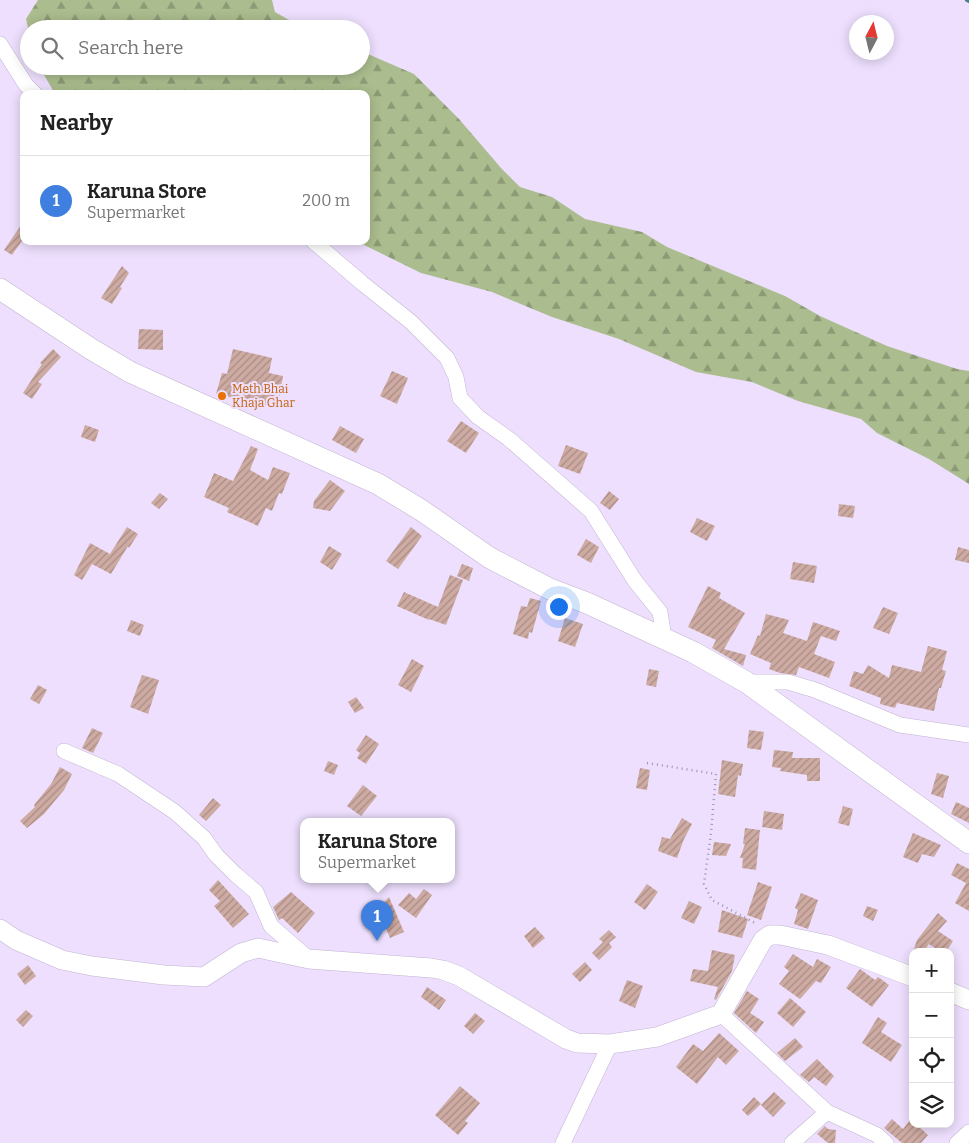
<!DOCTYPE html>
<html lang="en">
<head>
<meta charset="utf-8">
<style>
  :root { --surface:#fff; --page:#f2f2f2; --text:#222; --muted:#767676; --line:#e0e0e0; --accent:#568d29 }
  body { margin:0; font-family:Bitter,serif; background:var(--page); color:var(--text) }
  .controls { position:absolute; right:15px; bottom:15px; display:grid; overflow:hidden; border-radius:10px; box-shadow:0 2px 12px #0003 }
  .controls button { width:45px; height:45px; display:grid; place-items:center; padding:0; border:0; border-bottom:1px solid var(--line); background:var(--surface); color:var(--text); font:25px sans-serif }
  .compass { position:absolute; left:849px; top:15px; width:45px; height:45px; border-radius:50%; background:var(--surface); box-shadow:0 2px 12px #0003; rotate:7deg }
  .you { position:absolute; left:558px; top:606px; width:18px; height:18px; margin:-12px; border:4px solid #fff; border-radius:50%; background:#1a73e8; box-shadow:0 0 0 8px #1a73e833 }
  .badge { display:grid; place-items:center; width:32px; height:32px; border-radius:50%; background:var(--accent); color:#fff; font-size:16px; font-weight:700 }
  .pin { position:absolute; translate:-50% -41px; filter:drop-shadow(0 1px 2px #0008) }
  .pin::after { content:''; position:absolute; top:26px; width:18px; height:15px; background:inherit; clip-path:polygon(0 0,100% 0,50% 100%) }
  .popup { position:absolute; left:300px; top:818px; width:155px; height:65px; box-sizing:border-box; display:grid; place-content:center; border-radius:10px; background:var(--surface); filter:drop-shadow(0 1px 4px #0005); font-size:16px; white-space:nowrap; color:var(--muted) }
  .popup b { font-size:19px; color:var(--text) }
  .popup::after { content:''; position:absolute; left:50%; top:100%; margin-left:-10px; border:10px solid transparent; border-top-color:var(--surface) }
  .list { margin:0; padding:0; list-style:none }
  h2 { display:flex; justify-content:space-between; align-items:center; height:65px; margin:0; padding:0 20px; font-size:21px }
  h2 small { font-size:16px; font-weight:400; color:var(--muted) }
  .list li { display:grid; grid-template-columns:32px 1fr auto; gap:15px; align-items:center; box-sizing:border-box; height:90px; padding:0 20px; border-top:1px solid var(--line) }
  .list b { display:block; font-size:19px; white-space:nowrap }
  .list p { margin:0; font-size:16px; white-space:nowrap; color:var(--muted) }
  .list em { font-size:16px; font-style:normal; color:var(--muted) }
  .icon { flex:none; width:28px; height:28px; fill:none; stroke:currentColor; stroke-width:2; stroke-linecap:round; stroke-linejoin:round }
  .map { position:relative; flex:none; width:969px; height:1143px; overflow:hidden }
  .search { position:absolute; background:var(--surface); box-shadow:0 2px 12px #0003; left:20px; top:20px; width:350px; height:55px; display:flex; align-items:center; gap:12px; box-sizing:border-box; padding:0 18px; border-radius:28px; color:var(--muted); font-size:19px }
  .panel { position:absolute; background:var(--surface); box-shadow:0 2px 12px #0003; left:20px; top:90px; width:350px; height:155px; border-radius:10px }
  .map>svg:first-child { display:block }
  .forest { fill:url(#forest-firs) }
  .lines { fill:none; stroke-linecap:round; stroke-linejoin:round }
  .stream { stroke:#4a7e8a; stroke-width:4 }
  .building { fill:url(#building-hatch) }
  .minor-casing { stroke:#c2b4d1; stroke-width:16 }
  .tertiary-casing { stroke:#c2b4d1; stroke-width:20 }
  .secondary-casing { stroke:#c2b4d1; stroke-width:22 }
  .path { stroke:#a096ac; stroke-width:2.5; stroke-dasharray:1 4; stroke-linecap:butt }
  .minor { stroke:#fff; stroke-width:15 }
  .tertiary { stroke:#fff; stroke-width:19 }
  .secondary { stroke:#fff; stroke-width:21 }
  .food-dot { fill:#e8710a; stroke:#eddffd; stroke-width:2 }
  .labels { text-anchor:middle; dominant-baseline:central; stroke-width:4; stroke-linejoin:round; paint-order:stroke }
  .food-label { font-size:12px; fill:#c56008; stroke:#eddffd; text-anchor:start }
</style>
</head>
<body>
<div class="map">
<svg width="969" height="1143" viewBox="0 0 969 1143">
  <defs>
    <pattern id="forest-firs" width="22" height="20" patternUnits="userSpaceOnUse" patternTransform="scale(1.25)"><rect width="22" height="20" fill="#abbd8e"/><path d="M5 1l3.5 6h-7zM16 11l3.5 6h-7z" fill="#8c9a75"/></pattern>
    <pattern id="building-hatch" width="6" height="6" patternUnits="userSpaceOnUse" patternTransform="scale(1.25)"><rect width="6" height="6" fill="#ceaba2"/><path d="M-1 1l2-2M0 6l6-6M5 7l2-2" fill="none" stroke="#a88c85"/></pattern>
  </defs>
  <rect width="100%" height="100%" fill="#eddffd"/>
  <g class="forest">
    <polygon points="38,0 272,0 275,12 305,29 29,29 29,31 26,19"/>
    <polygon points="361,51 414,74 459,119 501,168 520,187 552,197 585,219 642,232 667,247 785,296 820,316 887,346 957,369 969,371 969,484 929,459 877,433 861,419 798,401 752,382 696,372 619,339 552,317 492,292 421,273 356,241 366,241 366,94 55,94 39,66 361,66"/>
  </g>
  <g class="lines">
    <polyline class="stream" points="967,0 969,1"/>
  </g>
  <g class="building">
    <polygon points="24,221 24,238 12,255 4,250"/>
    <polygon points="122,266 129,273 120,287 122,288 112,304 101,298"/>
    <polygon points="139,329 163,330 163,350 138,349"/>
    <polygon points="53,349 61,357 38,382 42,384 32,399 23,393 42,364 40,363"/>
    <polygon points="233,349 272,358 269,373 283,376 277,408 216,394 222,373 227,374"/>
    <polygon points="392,371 408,378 397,404 380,396"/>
    <polygon points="461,421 479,433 466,453 447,441"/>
    <polygon points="85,425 99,430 95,442 81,437"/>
    <polygon points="340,426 364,439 356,453 332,440"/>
    <polygon points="566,445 588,453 580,474 558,466"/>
    <polygon points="251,446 258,449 250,470 268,480 273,467 290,473 282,494 279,493 272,511 266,508 258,526 227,512 229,508 204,497 214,473 233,481"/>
    <polygon points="330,480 345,491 330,511 313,508 314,501"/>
    <polygon points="609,491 619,499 610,510 600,503"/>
    <polygon points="160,493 168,499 159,509 151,503"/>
    <polygon points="839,504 855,506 853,518 838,516"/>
    <polygon points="697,518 715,526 707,541 690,532"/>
    <polygon points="127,527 138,534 129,548 128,546 111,574 92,564 82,580 74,575 90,543 110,554"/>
    <polygon points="411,527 422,536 398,569 386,561"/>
    <polygon points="586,539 599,547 591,563 577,555"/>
    <polygon points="329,546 342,554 332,570 320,562"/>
    <polygon points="958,547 969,550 969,563 955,560"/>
    <polygon points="793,562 817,566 814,583 790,579"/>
    <polygon points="462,564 473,568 469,581 457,576"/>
    <polygon points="450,575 463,580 446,625 429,619 429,620 397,606 404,592 438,607"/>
    <polygon points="708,586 721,593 719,598 745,613 724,649 746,655 743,666 712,648 716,640 688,627"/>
    <polygon points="530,598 541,601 532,633 529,632 528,639 513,634 521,606 527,607"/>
    <polygon points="883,607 898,613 889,634 873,628"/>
    <polygon points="766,614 789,620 783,633 807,641 813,622 840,631 836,641 821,636 814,654 835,662 829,678 799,667 796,675 780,673 769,669 771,663 750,654 758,635 760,636"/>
    <polygon points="565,618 583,624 575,647 558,641"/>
    <polygon points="131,620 144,625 140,636 127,631"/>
    <polygon points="928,646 947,651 942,670 946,671 941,688 939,688 934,711 897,703 895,708 880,704 881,698 849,686 854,671 863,674 868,665 889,678 892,665 921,672"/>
    <polygon points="412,659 424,666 411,692 398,685"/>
    <polygon points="649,669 659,671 656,687 646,685"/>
    <polygon points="142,675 159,680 148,714 130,707"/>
    <polygon points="38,685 47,690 39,704 30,699"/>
    <polygon points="356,697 364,708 355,713 348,702"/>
    <polygon points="92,728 103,733 93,753 82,748"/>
    <polygon points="749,730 764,732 761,750 747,748"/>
    <polygon points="366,735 379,744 366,764 357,758 360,753 356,750"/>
    <polygon points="774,750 793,752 792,758 820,758 820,781 807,781 807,775 780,771 781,768 772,767"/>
    <polygon points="722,760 743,764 741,776 738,775 735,797 718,794"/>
    <polygon points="328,761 338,765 334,775 324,771"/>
    <polygon points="60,767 72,774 64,790 44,814 27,828 20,821 35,807 34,805 51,784"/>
    <polygon points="640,768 650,770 647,790 636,788"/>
    <polygon points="937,773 949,776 943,798 931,794"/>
    <polygon points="363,785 377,796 361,816 347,806"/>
    <polygon points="213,798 221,805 206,821 199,815"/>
    <polygon points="956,802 969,808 969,823 951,814"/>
    <polygon points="843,806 853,809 849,826 838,823"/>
    <polygon points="764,811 784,814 782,830 762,827"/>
    <polygon points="682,818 692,824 684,839 677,858 658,851 662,837 670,839"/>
    <polygon points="745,828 760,830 756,870 742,868 743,858 740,858 745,844 743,844"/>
    <polygon points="913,833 941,845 934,857 922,854 918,863 903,857"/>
    <polygon points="714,842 731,844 726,856 712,855"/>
    <polygon points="957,863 969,869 969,911 955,903 966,883 951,875"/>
    <polygon points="218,880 249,914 233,928 214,906 220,901 209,890"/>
    <polygon points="758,882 772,887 761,920 747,915"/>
    <polygon points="647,884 658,892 645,910 634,902"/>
    <polygon points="424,889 432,895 416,918 398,905 409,893 416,899"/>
    <polygon points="291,892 315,913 298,933 282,918 279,920 273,907"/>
    <polygon points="801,893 818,900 808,929 794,924 798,910 795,908"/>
    <polygon points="389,897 404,932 390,938 380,915 375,911"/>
    <polygon points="689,901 702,907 694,924 681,918"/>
    <polygon points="867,906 878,910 873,921 863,916"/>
    <polygon points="722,910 748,919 742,938 718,932"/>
    <polygon points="938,913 947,921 938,931 953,941 946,952 941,952 929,944 923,952 913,952 917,940"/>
    <polygon points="535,927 545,938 533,948 524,936"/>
    <polygon points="609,930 616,937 609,943 612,947 599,960 592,953 603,942 599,939"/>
    <polygon points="712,950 735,955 732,971 716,1000 714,999 718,987 690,981 693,969 708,971"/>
    <polygon points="793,954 813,967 817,959 831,967 821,983 816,981 800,999 779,984 789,971 784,967"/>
    <polygon points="585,962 592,970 580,982 572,974"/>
    <polygon points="28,965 36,976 25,985 17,974"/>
    <polygon points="860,969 875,980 878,977 889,985 872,1007 846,988"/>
    <polygon points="627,980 643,986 635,1008 619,1001"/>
    <polygon points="427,987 446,1000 439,1010 421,997"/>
    <polygon points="747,991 759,999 750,1013 764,1022 756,1033 734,1013"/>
    <polygon points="790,998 806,1012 793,1027 777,1013"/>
    <polygon points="26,1010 33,1016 23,1027 16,1020"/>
    <polygon points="475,1013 485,1021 473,1034 464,1026"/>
    <polygon points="878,1017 887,1023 881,1032 902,1045 891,1062 862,1043"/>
    <polygon points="719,1033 739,1051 726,1065 718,1057 697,1084 676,1067 693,1044 703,1051"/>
    <polygon points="795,1038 803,1047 785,1061 777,1053"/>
    <polygon points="817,1059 834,1076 826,1086 814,1077 809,1082 800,1075"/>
    <polygon points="460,1086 480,1103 465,1121 468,1123 458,1135 435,1115"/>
    <polygon points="774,1092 786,1103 773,1117 761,1105"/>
    <polygon points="754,1097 761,1104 748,1116 742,1110"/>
    <polygon points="892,1119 903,1129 910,1120 913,1124 916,1124 928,1135 921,1143 902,1143 884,1128"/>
    <polygon points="825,1126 828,1129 836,1130 835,1143 828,1143 817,1134"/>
  </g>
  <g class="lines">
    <defs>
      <g id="minor">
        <polyline points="0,44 26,85 35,94"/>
        <polyline points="313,241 362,283 411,322 447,358 456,377 460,398 478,417 509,439 591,511 635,581 660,612 664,638"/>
        <polyline points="746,682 788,682 815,690 900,725 969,735"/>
        <polyline points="64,751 118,774 175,812 204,838 216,855 235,874 256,892 271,926 309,959"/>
        <polyline points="721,1014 827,1112 792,1143"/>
        <polyline points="827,1112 877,1135 886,1143"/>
        <polyline points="563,1143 610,1044"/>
        <polyline points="957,1143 969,1132"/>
      </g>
      <g id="tertiary">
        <polyline points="0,929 16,940 62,960 92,966 164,975 204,977 241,953 258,948 309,959 431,968 443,970 459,976 566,1039 577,1043 610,1044 657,1037 721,1014 763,940 770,935 780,935 828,945 913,977"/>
        <polyline points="950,992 969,1000"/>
      </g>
      <polyline id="secondary" points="0,289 91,349 130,372 378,484 421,510 490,558 550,589 587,603 693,652 746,682 969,843"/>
    </defs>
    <use href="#minor" class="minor-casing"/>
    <use href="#tertiary" class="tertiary-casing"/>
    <use href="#secondary" class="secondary-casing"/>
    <polyline class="path" points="647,763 716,774 711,833 704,884 712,900 757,924"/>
    <use href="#minor" class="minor"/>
    <use href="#tertiary" class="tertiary"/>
    <use href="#secondary" class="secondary"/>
  </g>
  <circle class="food-dot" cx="222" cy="396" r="5"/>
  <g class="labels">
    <g class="food-label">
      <text x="232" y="389">Meth Bhai<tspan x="232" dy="14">Khaja Ghar</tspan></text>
    </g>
  </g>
</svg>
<div class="controls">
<button>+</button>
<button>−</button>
<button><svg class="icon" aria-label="locate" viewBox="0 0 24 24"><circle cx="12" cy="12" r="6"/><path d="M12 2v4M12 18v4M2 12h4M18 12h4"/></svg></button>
<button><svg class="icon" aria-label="layers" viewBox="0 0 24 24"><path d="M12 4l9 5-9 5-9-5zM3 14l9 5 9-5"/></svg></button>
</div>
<svg class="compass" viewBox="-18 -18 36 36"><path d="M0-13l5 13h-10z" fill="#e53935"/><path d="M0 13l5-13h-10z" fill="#767676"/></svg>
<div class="you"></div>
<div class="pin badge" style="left:377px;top:941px;background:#3f7fe0">1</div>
<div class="popup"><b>Karuna Store</b>Supermarket</div>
<div class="search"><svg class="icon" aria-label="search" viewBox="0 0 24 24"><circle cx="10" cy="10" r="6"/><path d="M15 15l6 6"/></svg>Search here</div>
<section class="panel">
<h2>Nearby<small></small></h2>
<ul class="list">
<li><span class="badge" style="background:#3f7fe0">1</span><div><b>Karuna Store</b><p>Supermarket</p></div><em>200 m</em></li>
</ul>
</section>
</div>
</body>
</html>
